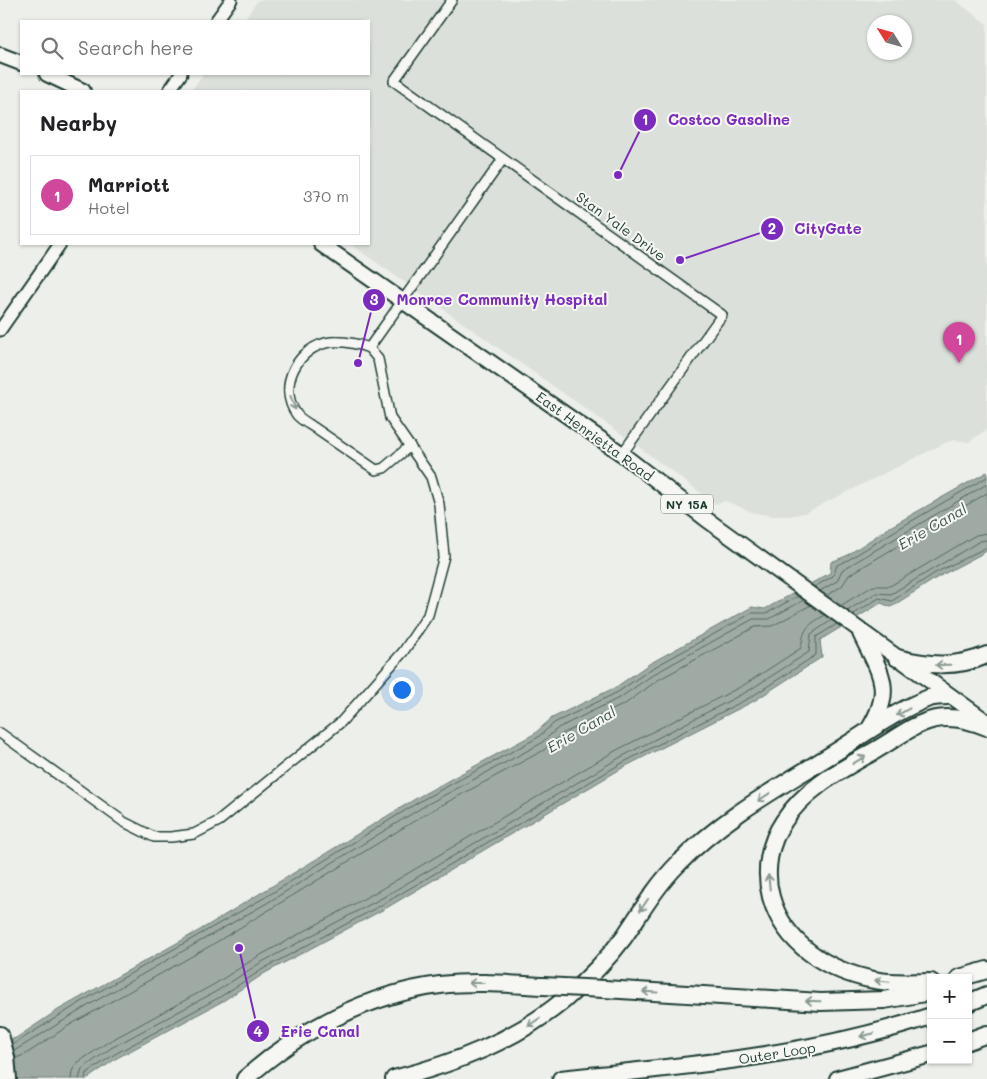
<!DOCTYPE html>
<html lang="en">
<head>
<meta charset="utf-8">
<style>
  :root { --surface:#fff; --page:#f2f2f2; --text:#202124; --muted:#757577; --line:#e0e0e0; --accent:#111827 }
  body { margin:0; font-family:Mali,sans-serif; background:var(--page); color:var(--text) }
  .controls { position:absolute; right:15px; bottom:15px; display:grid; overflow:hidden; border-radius:0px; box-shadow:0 1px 4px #0004 }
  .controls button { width:45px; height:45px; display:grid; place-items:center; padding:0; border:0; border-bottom:1px solid var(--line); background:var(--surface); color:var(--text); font:25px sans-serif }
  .compass { position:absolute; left:867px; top:15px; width:45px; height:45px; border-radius:50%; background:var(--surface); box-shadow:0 1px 4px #0004; rotate:307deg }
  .you { position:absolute; left:401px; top:689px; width:18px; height:18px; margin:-12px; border:4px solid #fff; border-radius:50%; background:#1a73e8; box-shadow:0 0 0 8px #1a73e833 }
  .badge { display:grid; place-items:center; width:32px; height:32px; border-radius:50%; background:var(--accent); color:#fff; font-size:16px; font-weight:700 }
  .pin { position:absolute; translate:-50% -41px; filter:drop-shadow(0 1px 2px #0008) }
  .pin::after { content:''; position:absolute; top:26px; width:18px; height:15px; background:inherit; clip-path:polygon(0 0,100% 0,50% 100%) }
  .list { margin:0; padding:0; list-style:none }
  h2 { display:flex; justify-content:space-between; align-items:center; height:65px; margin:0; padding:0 20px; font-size:21px }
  h2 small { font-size:16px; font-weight:400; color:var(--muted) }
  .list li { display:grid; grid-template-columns:32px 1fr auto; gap:15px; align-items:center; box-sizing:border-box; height:80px; margin:0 10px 10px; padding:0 10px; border:1px solid var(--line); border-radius:0px }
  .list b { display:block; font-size:19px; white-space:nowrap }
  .list p { margin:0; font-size:16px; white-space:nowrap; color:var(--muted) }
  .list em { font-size:16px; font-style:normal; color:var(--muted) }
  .icon { flex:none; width:28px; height:28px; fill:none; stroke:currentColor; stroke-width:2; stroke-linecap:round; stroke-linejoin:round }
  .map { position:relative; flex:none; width:987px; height:1079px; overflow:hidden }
  .search { position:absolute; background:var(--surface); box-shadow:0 1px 4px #0004; left:20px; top:20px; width:350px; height:55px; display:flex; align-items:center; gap:12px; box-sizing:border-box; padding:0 18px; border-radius:0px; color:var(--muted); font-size:19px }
  .panel { position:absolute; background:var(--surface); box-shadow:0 1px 4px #0004; left:20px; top:90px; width:350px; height:155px; border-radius:0px }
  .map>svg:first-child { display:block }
  .built { fill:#dce0db; fill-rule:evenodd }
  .water { fill:#9faaa4; stroke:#6c7e77 }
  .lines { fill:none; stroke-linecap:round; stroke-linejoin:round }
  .shore { stroke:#526961; stroke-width:1 }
  .minor-casing { stroke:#1f3d34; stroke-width:12 }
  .tertiary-casing { stroke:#1f3d34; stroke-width:15 }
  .primary-casing { stroke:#1f3d34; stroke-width:18 }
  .motorway-casing { stroke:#1f3d34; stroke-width:20 }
  .minor { stroke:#f6f6f2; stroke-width:9 }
  .tertiary { stroke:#f6f6f2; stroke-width:11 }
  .primary { stroke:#f6f6f2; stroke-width:14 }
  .motorway { stroke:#f6f6f2; stroke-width:16 }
  .motorway-bridge-casing { stroke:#1f3d34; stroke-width:20; stroke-linecap:butt }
  .motorway-bridge { stroke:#f6f6f2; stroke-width:16 }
  .oneway { stroke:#8a9a93 }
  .labels { text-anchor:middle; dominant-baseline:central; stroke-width:4; stroke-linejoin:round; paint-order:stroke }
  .shield { fill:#f6f6f2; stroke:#60746d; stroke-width:1 }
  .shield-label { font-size:12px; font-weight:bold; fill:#1f3d34 }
  .street-label { font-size:14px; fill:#1f3d34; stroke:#f6f6f2 }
  .water-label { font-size:15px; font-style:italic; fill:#3f5850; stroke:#f6f6f2 }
  .leader { fill:none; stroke:#7b2cbf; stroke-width:2 }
  .callout-dot { fill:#7b2cbf; stroke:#f6f6f2; stroke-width:2 }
  .mark-label { font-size:15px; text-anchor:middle; font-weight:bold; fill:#fff }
  .callout-label { font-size:15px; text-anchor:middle; font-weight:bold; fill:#7b2cbf; stroke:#f6f6f2; stroke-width:4; stroke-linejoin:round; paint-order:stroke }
</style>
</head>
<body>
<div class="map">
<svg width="987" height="1079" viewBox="0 0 987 1079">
  <rect width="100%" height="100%" fill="#edefea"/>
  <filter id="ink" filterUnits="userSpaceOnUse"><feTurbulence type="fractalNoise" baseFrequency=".02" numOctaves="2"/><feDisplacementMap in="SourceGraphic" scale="10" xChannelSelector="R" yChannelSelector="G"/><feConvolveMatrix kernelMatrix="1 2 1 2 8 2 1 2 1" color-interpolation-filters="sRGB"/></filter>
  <g filter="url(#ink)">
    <path class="built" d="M258,0H955L987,24V429L969,442L955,440L947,442L805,513L789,516H773L754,513L726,501L716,504L613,428L350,244H369V91H191L203,74H369V21H243ZM874,22H904V52H874Z"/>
    <polygon class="water" points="987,472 987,551 938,577 891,607 881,603 820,640 822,657 754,701 624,767 388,907 265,973 223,1001 117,1058 87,1079 0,1079 5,1041 16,1038 58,1010 200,930 420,796 534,734 552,718 616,687 649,664 752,607 765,609 830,573 831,562 846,556 890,527"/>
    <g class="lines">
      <g class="shore">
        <polyline points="814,587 833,576 837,565 848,560 893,532 987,477"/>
        <polyline points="820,591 837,581 842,570 987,484"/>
        <polyline points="826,596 842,586 849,575 987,493"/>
        <polyline points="840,606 873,586 890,586 976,535 987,533"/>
        <polyline points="847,611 876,593 891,594 980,541 987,540"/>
        <polyline points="852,615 879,598 892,601 935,573 987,547"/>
        <polyline points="12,1045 91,996 264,898 422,800 537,738 554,723 618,692 651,669 752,613 767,613 798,596"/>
        <polyline points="14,1051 94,1002 267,903 426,805 540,744 558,728 621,697 654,674 753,619 769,619 804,600"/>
        <polyline points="16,1058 26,1054 68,1026 210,946 429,812 544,750 562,734 625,704 658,680 755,627 772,626 811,605"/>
        <path d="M71,1079L72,1071L77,1063L108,1042L213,985L257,957L378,891L615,751L744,685L801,648C804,627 807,626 825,615"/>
        <polyline points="79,1079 82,1069 111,1048 217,991 260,963 382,898 619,758 748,691 809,652 811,634 832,620"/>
        <polyline points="85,1079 87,1073 115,1054 220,997 263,969 385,903 622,763 751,697 816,655 816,637 837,624"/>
      </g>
      <defs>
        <g id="minor">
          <polyline points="452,0 394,81 722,315 622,454"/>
          <path d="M369,348C356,343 345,341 331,342C298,346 276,386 297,415C302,421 313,426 319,431C338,444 357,457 376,470L384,468L410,446"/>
          <polyline points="369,348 503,159"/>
          <polyline points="0,733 124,822 154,837 171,837 194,834 219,821 341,722 403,652 428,615 444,556 439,504 431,477 390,418 378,359 369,348"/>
        </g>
        <g id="tertiary">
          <polyline points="216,21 231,0"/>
          <polyline points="169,91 181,74"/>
          <polyline points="0,330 60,244"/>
        </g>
        <g id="primary">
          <polyline points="0,55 21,63"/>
          <polyline points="47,74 83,91"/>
          <polyline points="321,244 622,454 706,519 987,722"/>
        </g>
        <g id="motorway">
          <path d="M861,633C880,673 895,689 869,730"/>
          <path d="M897,658C928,666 957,668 987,655"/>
          <polyline points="959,978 987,970"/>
          <path d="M931,982C912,982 893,984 874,980C828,971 784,944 771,897C764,871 769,843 784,821C805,788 843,769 876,750C919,724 936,706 987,727"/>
          <polyline points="604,989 821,1002 884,1000 931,992"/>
          <polyline points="968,1003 987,995"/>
          <polyline points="0,1035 6,1057 8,1079"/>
          <polyline points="968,1041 987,1034"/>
          <path d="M245,1079C298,1031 368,994 440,985C474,981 508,984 543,986"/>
          <path d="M394,1079C456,1063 514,1041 564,1000C586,981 607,960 624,937C641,912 656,886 678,864C722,818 781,786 834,753C863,735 897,710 929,698C936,696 941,696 948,696"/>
          <path d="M561,1079C686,1066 811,1056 931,1016"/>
          <polyline points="838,1079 931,1054"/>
        </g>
      </defs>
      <use href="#minor" class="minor-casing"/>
      <use href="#tertiary" class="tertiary-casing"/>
      <use href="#primary" class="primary-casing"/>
      <use href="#motorway" class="motorway-casing"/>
      <use href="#minor" class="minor"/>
      <use href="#tertiary" class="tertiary"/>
      <use href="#primary" class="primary"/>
      <use href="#motorway" class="motorway"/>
      <defs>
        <polyline id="motorway-bridge" points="543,986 604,989"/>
      </defs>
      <use href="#motorway-bridge" class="motorway-bridge-casing"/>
      <use href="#motorway-bridge" class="motorway-bridge"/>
    </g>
    <defs><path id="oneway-shaft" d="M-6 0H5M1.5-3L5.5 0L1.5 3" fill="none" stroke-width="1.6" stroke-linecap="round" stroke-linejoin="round" transform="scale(1.25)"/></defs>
    <g class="oneway">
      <use href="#oneway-shaft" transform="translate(293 403) rotate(70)"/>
      <use href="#oneway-shaft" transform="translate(943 665) rotate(179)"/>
      <use href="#oneway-shaft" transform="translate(903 712) rotate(151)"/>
      <use href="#oneway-shaft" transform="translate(859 760) rotate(-31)"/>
      <use href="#oneway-shaft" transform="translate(764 797) rotate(147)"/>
      <use href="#oneway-shaft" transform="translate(769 882) rotate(-96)"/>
      <use href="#oneway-shaft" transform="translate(644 905) rotate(124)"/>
      <use href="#oneway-shaft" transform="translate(882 981) rotate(-174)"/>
      <use href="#oneway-shaft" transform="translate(476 983) rotate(180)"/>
      <use href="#oneway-shaft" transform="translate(650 992) rotate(-177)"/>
      <use href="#oneway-shaft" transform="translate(813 1001) rotate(-178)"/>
      <use href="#oneway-shaft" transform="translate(534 1022) rotate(146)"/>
      <use href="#oneway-shaft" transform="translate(867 1035) rotate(166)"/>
    </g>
  </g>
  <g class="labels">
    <rect class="shield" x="661" y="494.5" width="52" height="19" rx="4"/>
    <g class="shield-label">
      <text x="687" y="504">NY 15A</text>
    </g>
    <g class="street-label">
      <text transform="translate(621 226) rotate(36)">Stan Yale Drive</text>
      <text transform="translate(595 436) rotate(36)">East Henrietta Road</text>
      <text transform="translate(777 1053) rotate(-9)">Outer Loop</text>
    </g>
    <g class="water-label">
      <text transform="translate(932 526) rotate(-30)">Erie Canal</text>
      <text transform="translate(581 729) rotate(-30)">Erie Canal</text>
    </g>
  </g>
  <path class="leader" d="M618 175L645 120M680 260L772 229M358 363L374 300M239 948L258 1031"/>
  <g class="callout-dot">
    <circle cx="618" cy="175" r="5"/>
    <circle cx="680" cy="260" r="5"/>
    <circle cx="358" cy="363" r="5"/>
    <circle cx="239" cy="948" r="5"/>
    <circle cx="645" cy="120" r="12"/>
    <circle cx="772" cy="229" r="12"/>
    <circle cx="374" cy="300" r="12"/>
    <circle cx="258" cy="1031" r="12"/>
  </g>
  <g class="mark-label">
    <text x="645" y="125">1</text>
    <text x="772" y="234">2</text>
    <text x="374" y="305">3</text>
    <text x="258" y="1037">4</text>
  </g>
  <g class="callout-label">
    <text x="729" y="125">Costco Gasoline</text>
    <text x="828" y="234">CityGate</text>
    <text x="502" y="305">Monroe Community Hospital</text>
    <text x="320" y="1037">Erie Canal</text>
  </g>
</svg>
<div class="controls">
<button>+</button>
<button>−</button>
</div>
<svg class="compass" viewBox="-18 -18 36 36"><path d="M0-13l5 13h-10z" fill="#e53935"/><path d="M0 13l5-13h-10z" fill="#757577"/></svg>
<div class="you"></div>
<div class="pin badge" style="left:959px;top:363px;background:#d1479c">1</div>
<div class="search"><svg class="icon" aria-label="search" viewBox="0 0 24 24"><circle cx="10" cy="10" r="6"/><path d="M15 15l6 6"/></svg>Search here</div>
<section class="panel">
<h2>Nearby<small></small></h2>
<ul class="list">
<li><span class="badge" style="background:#d1479c">1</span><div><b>Marriott</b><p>Hotel</p></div><em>370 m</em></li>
</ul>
</section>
</div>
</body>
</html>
